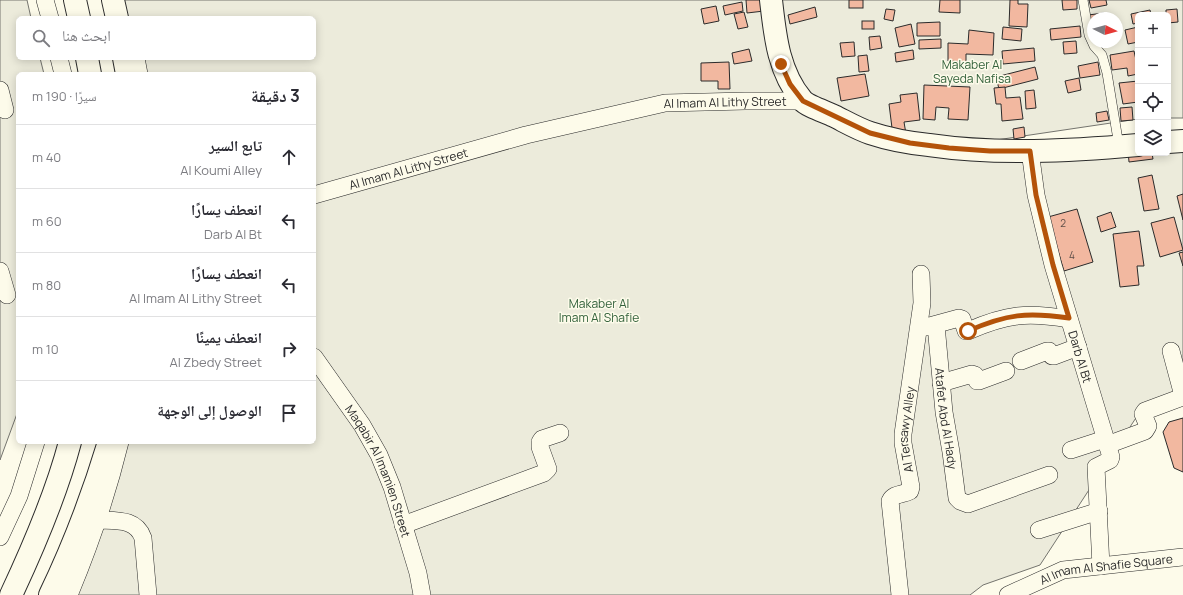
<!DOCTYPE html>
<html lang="ar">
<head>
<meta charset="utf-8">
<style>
  :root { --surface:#fff; --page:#f2f2f3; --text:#2b2b33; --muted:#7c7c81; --line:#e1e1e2 }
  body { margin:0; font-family:Manrope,"Noto Naskh Arabic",sans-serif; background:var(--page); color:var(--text); direction:rtl }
  .controls { position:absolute; right:12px; top:12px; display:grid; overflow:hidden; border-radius:6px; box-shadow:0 2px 10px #0003 }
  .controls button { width:36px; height:36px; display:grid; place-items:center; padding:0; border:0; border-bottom:1px solid var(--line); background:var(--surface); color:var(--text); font:20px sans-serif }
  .compass { position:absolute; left:1087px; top:12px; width:36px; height:36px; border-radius:50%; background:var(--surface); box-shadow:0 2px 10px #0003; rotate:95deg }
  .stop { position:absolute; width:12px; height:12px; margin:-9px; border:3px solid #b45309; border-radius:50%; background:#fff }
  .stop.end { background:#b45309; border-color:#fff; box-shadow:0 1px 4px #0008 }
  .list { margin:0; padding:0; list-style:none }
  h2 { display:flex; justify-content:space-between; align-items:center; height:52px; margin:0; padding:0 16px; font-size:17px }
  h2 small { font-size:13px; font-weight:400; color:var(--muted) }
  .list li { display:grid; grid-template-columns:26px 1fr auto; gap:12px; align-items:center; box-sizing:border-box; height:64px; padding:0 16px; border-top:1px solid var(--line) }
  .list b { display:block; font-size:15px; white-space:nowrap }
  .list p { margin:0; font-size:13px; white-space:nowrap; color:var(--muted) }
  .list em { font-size:13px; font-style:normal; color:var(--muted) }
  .icon { flex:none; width:22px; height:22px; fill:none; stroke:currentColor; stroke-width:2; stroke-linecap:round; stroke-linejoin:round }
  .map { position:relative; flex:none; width:1183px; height:595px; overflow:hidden; direction:ltr }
  .search { position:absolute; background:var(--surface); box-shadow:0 2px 10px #0003; left:16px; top:16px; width:300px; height:44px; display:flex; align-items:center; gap:10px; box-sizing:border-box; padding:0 14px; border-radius:6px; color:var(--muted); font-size:15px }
  .panel { position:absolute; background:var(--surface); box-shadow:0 2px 10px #0003; left:16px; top:72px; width:300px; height:372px; border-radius:6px; direction:rtl }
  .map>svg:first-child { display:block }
  .green { fill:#ecebdb; stroke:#74746e; fill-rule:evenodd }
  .building { fill:#f2b8a0; stroke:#2b2b2b }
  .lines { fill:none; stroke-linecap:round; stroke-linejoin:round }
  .lane-casing { stroke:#2b2b2b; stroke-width:10 }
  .street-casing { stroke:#2b2b2b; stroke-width:18 }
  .secondary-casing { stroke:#2b2b2b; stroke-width:24 }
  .highway-casing { stroke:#2b2b2b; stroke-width:24 }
  .lane { stroke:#fdfbea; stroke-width:9 }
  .street { stroke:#fdfbea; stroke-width:17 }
  .secondary { stroke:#fdfbea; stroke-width:22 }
  .highway { stroke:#fdfbea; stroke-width:22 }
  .route { stroke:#b45309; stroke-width:5 }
  .labels { text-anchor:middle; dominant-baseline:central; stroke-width:3; stroke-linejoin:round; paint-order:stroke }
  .number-label { font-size:10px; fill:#5d4e48 }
  .park-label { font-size:12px; fill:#34623c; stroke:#fdfbea }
  .street-label { font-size:12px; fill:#2b2b2b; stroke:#fdfbea }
</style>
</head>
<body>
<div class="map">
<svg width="1183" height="595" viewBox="0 0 1183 595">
  <rect width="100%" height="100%" fill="#fdfbea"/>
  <g class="green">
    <polygon points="0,0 27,0 31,18 18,18 18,58 40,58 44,74 18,74 18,411 0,460"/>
    <polygon points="124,0 763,0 773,65 852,137 1138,153 1168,153 1168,146 1183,146 1183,394 1145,404 1040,565 983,585 970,595 70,595 127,442 314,442 314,74 136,74 133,58 314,58 314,18 127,18"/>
    <path d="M777,0H1183V118H1168V15H1138V119L976,143L894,136L803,92L788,63ZM1093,18H1117V42H1093Z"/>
  </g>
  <g class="building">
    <polygon points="746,0 763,0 764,11 747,13"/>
    <rect x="849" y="0" width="14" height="8"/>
    <polygon points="940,0 960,0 960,13 939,12"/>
    <polygon points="1010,0 1018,0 1018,4 1028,4 1027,27 1009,26"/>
    <polygon points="1062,0 1077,0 1077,9 1063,10"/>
    <polygon points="1089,0 1106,0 1107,5 1091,8"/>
    <polygon points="742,2 743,11 725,15 723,6"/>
    <polygon points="716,6 719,21 704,24 701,9"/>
    <polygon points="815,7 817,17 790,24 788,15"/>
    <polygon points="886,9 895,10 893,21 884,19"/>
    <polygon points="1177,9 1178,22 1168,23 1168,15 1166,15 1166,10"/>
    <polygon points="1150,10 1151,15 1138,15 1138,23 1133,24 1131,14"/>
    <polygon points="744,12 748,27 738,29 734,14"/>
    <polygon points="1104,13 1104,18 1093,18 1093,32 1090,32 1088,15"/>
    <rect x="862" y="21" width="12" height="8"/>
    <polygon points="940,22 940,36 917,36 917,23"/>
    <polygon points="911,24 915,44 899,47 895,28"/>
    <polygon points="1080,26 1081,37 1051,40 1050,29"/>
    <polygon points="1003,27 1022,29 1021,41 1002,39"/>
    <polygon points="1138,27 1138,42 1128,44 1125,30"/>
    <polygon points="969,30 994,33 993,55 966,54 966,62 948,61 948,43 968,44"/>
    <polygon points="880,36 882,48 870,50 869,37"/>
    <polygon points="941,39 941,48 919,49 919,40"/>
    <polygon points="1076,41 1077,53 1064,54 1063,42"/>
    <polygon points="854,42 855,56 842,57 840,43"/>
    <polygon points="1034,48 1035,61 1003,64 1002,51"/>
    <polygon points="749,49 752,61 734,64 732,53"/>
    <polygon points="913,50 914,59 896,62 895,53"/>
    <polygon points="1134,51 1136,60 1138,60 1138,74 1128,76 1127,68 1112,70 1110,55"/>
    <polygon points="867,55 869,71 859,72 858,56"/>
    <polygon points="729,62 730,89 718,89 718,81 701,81 701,63"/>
    <polygon points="1098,62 1100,75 1080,78 1078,66"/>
    <polygon points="1035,67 1038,79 999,89 996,77"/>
    <polygon points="865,74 869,96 841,101 837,78"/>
    <polygon points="1079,78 1081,90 1068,93 1065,81"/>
    <polygon points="1138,81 1138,102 1123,104 1119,83"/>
    <polygon points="924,85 970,87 968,120 948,119 949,108 936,107 935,120 923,119"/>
    <polygon points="1005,87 1006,98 1020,97 1023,119 1002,121 1001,104 996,104 994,88"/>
    <polygon points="1034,90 1036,108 1026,109 1025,91"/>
    <polygon points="917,93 920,120 904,122 906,134 893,136 889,104 901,102 900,95"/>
    <polygon points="1132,107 1133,120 1121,121 1120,108"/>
    <polygon points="1107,111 1109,120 1097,122 1096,113"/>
    <polygon points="1024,127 1025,137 1014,139 1013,129"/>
    <polygon points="1128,151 1138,153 1152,153 1153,159 1129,162"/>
    <polygon points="1152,175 1159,209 1144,211 1138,178"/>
    <polygon points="1183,194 1183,220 1177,196"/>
    <polygon points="1077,209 1093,262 1064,271 1048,217"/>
    <polygon points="1111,212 1116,227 1101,232 1097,217"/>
    <polygon points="1174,217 1183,250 1160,257 1151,223"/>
    <polygon points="1139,231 1144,266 1137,266 1139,285 1120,287 1113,234"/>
    <polygon points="1183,252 1183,266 1179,253"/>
    <polygon points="1183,418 1183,472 1174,468 1163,432 1169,422"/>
  </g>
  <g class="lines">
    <defs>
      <polyline id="lane" points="1083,0 1089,35 1094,46 1102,55 1107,73 1119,146"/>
      <g id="street">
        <polyline points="45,0 50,18"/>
        <polyline points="59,58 63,74"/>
        <polyline points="136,58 139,74"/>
        <polyline points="0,90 5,110"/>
        <path id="s1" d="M1030,151L1036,195L1053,265L1111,457L1110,460L1096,467L1101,566"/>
        <path id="s2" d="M314,195L526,135L665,103L745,101H803"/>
        <polyline points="0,271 7,295"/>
        <path id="s3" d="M936,325L944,412L951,452L957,498L960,501L968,504L1049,475"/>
        <path d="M926,327L959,318L962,319L966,331H968C1007,314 1027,312 1069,319"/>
        <path id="s4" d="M314,357L362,425L379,455L392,487L418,573L422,595"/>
        <polyline points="1021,361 1047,351 1049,351 1052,356 1054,356 1078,347"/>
        <polyline points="941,383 972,374 975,375 977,381 979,381 1006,371"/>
        <polyline points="1107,445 1145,431 1148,426 1143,414 1145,411 1180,398 1182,396 1182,392 1171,351"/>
        <polyline points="1071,450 1105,439"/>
        <path d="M98,520C116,521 136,518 143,538L148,595"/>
        <polyline points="403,525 544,473 548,469 540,447 540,442 542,439 560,433"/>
        <polyline points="1039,530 1099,511"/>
        <polyline points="0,537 19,496 36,442"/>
        <path d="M69,595C90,545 107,495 120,442"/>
        <path id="s5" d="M900,595L890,501C894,493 903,495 910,491L911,487L903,443V434L922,303L921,274"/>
        <path id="s6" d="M1008,595L1063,570L1183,557"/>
      </g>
      <g id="secondary">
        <path d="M771,0C775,35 778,71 802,100C807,106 826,112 834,116C846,122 858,129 870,133C888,139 909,143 929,145C998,155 1069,151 1138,145"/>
        <polyline points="1168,142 1183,141"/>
      </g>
      <g id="highway">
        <polyline points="75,0 79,18"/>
        <polyline points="113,0 117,18"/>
        <polyline points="87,58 90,74"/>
        <polyline points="124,58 127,74"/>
        <path d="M11,595C34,546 56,495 70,442"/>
        <path d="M50,595C74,545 93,495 109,442"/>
      </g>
    </defs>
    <use href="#lane" class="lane-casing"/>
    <use href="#street" class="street-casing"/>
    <use href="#secondary" class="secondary-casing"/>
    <use href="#highway" class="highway-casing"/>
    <use href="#lane" class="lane"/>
    <use href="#street" class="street"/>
    <use href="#secondary" class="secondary"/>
    <use href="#highway" class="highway"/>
  </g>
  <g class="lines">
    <path class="route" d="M781,64L790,84L803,101L870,133L910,143L949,148L990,151H1030L1036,195L1053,265L1069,318C1027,312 1007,314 968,331"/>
  </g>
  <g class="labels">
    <g class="number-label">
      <text x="1063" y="223">2</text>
      <text x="1072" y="255">4</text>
    </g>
    <g class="park-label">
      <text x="972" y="64">Makaber Al<tspan x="972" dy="14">Sayeda Nafisa</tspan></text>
      <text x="599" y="303">Makaber Al<tspan x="599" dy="14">Imam Al Shafie</tspan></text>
    </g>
    <g class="street-label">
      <text stroke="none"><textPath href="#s2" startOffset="423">Al Imam Al Lithy Street</textPath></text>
      <text stroke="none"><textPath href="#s2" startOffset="98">Al Imam Al Lithy Street</textPath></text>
      <text stroke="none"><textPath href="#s1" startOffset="212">Darb Al Bt</textPath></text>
      <text stroke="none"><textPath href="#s3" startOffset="94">Atafet Abd Al Hady</textPath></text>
      <text stroke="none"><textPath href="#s5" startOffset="180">Al Tersawy Alley</textPath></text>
      <text stroke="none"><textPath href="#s4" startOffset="132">Maqabir Al Imamien Street</textPath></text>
      <text stroke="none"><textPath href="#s6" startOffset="103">Al Imam Al Shafie Square</textPath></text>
    </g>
  </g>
</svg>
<div class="controls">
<button>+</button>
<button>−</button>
<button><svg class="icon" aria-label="locate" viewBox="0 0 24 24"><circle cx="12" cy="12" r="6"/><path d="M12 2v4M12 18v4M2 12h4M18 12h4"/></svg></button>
<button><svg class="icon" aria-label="layers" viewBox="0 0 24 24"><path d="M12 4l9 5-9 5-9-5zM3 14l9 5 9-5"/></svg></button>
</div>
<svg class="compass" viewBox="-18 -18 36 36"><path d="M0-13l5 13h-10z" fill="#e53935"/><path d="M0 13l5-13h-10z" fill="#7c7c81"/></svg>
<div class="stop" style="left:968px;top:331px"></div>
<div class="stop end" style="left:781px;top:64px"></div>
<div class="search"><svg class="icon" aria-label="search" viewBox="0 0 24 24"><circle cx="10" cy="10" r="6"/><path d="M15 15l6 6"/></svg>ابحث هنا</div>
<section class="panel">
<h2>3 دقيقة<small>سيرًا · 190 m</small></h2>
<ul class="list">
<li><svg class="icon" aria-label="ahead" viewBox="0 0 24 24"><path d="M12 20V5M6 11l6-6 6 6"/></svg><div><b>تابع السير</b><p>Al Koumi Alley</p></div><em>40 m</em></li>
<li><svg class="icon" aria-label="left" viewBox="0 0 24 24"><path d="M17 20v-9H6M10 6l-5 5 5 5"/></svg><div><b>انعطف يسارًا</b><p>Darb Al Bt</p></div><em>60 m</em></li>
<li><svg class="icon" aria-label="left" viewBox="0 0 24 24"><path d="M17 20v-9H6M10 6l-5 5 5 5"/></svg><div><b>انعطف يسارًا</b><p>Al Imam Al Lithy Street</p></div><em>80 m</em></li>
<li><svg class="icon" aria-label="right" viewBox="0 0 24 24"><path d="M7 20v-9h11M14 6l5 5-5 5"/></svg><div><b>انعطف يمينًا</b><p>Al Zbedy Street</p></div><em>10 m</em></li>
<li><svg class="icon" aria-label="arrive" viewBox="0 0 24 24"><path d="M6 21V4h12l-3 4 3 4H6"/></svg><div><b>الوصول إلى الوجهة</b></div></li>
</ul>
</section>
</div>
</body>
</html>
